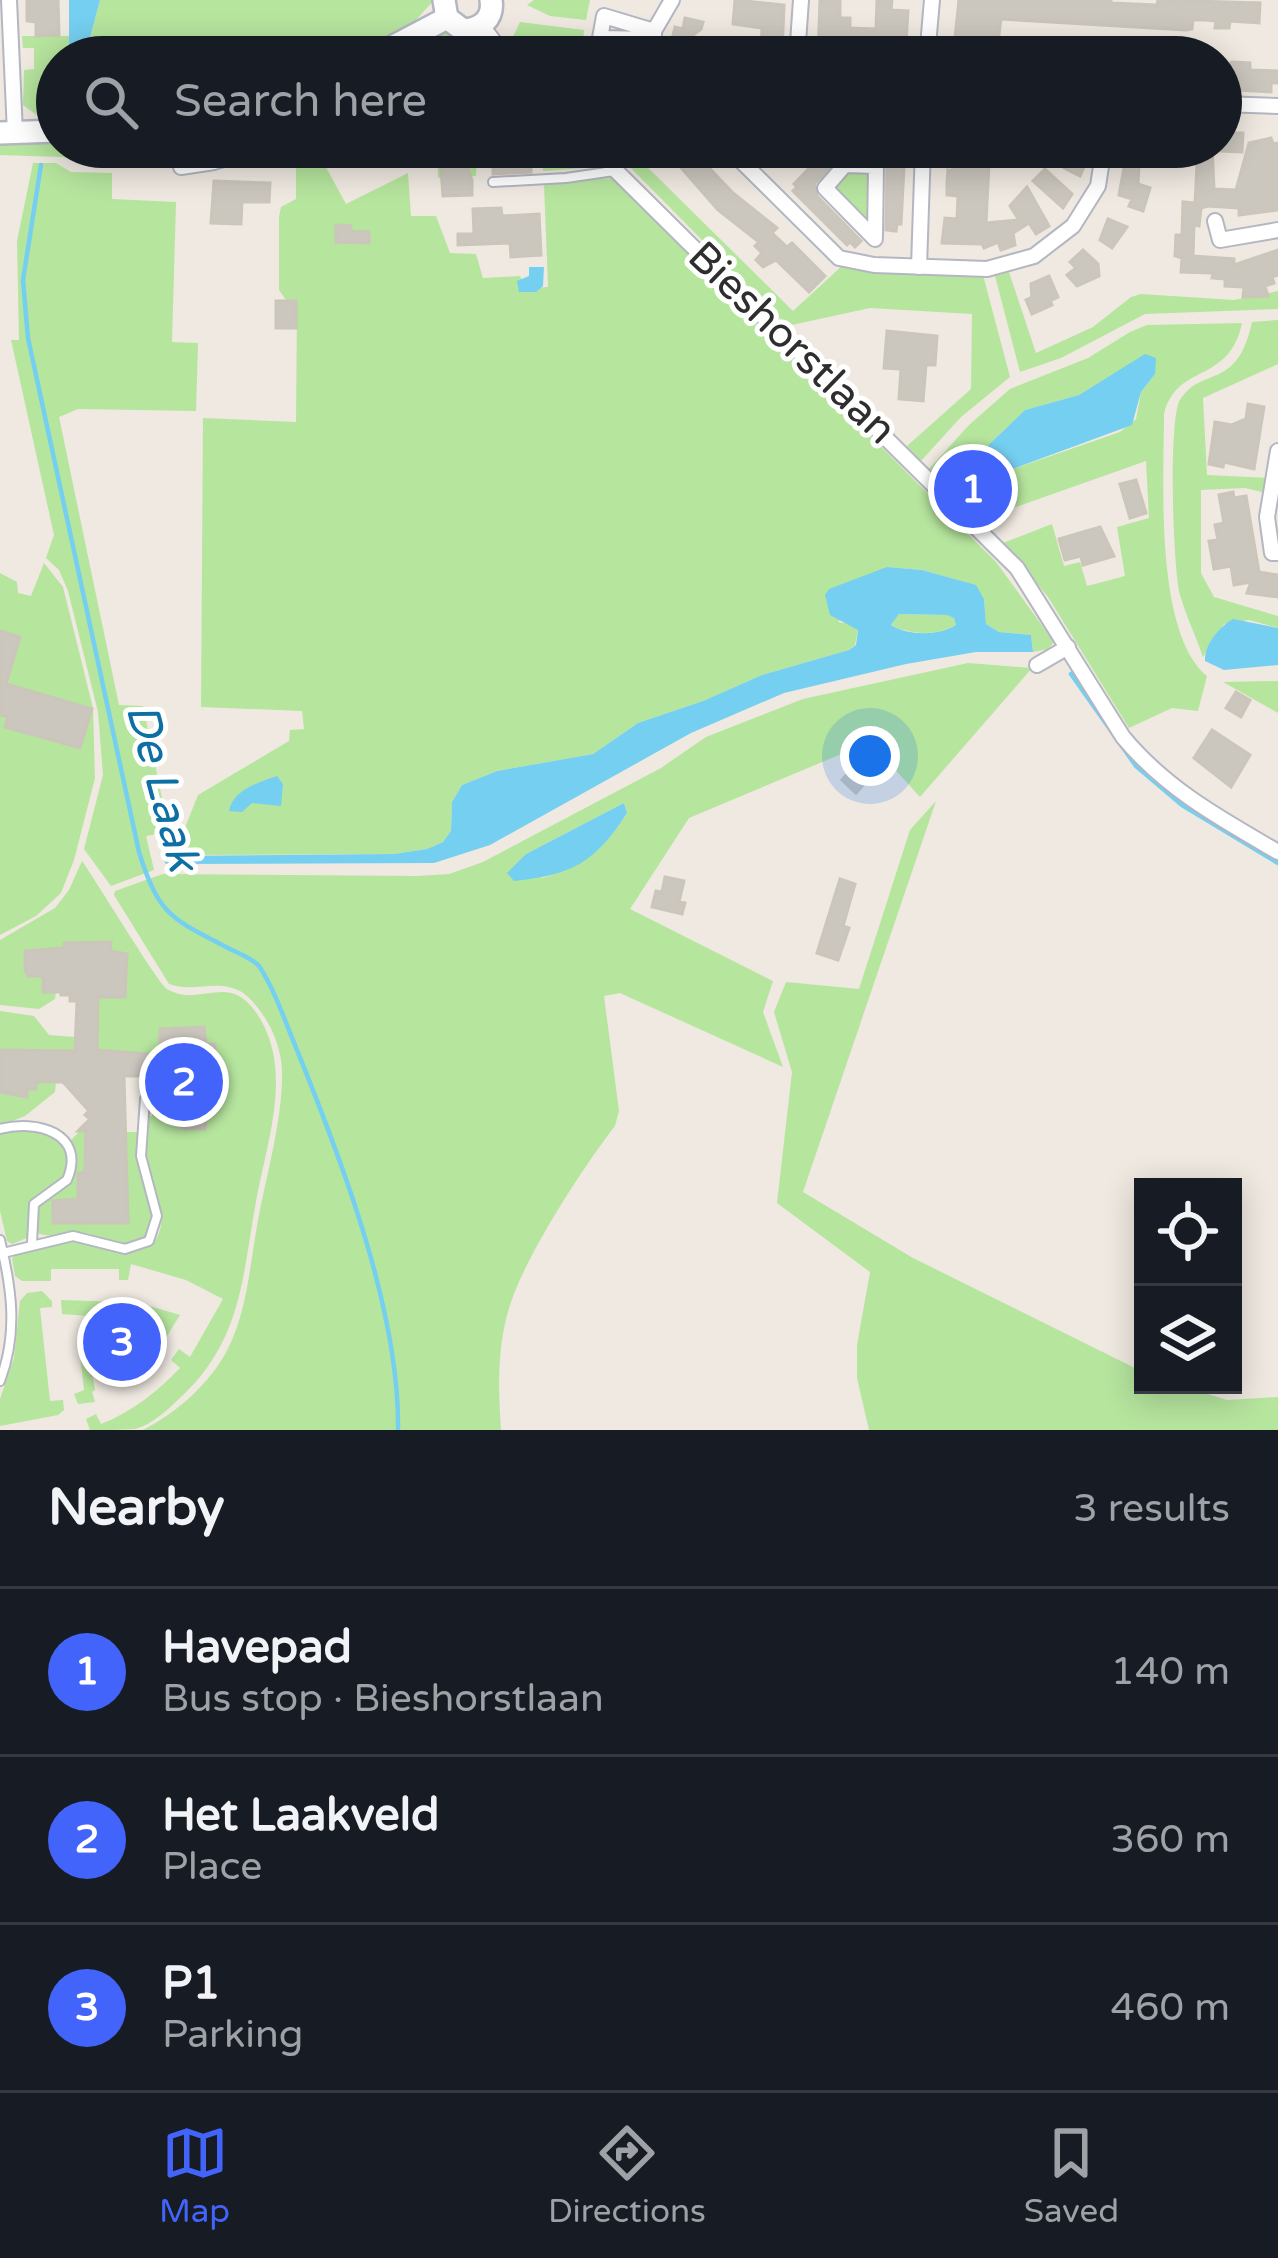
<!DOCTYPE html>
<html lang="en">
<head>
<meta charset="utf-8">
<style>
  :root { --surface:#171b24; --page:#20242c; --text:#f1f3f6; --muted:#9ea1a6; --line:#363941; --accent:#4264fb }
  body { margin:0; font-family:"Varela Round",sans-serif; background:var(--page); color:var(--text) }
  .controls { position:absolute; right:36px; bottom:36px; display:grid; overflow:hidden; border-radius:0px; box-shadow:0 6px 30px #0003 }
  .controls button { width:108px; height:108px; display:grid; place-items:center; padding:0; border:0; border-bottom:3px solid var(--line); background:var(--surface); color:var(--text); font:60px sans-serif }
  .you { position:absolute; left:870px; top:756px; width:42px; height:42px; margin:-30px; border:9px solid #fff; border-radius:50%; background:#1a73e8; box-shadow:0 0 0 18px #1a73e833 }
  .badge { display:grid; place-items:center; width:78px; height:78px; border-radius:50%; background:var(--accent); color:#fff; font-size:39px; font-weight:700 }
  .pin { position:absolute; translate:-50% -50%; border:6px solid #fff; box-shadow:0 3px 12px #0006 }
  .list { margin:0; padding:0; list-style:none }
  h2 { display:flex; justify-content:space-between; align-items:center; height:156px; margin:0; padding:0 48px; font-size:51px }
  h2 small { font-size:39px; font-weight:400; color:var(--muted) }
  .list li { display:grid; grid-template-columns:78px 1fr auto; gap:36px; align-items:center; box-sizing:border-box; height:168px; padding:0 48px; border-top:3px solid var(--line) }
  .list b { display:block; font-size:45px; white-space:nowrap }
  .list p { margin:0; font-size:39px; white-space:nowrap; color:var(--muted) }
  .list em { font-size:39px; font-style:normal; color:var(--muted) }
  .icon { flex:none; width:66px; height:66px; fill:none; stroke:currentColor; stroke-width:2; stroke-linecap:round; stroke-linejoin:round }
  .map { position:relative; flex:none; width:1278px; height:1430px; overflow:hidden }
  .search { position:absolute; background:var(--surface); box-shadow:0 6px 30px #0003; left:36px; right:36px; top:36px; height:132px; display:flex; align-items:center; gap:30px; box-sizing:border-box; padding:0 42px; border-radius:66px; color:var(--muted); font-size:45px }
  .sheet { height:660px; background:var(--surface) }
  nav { display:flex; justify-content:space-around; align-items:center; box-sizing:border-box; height:168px; border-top:3px solid var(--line); background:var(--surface); font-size:33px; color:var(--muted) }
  nav a { display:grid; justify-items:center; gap:6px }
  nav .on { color:var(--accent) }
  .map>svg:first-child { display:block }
  .green { fill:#b6e59e; fill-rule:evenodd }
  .water { fill:#75cff0; fill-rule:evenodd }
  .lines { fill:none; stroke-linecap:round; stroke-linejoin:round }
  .stream { stroke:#75cff0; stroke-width:4.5 }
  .building { fill:#cbc7bf; stroke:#cbc5ba; stroke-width:3 }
  .lane-casing { stroke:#b4b7c1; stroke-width:12 }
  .street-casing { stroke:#b4b7c1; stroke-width:18 }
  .secondary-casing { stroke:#b4b7c1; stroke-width:26 }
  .lane { stroke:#fff; stroke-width:8 }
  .street { stroke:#fff; stroke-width:14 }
  .secondary { stroke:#fff; stroke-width:21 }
  .labels { text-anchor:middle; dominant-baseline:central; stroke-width:10; stroke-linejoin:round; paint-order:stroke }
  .street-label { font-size:42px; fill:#2e2e2e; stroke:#fff }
  .water-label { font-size:45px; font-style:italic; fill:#0d6fa3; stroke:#fff }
</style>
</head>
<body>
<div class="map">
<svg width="1278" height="1430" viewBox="0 0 1278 1430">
  <rect width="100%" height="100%" fill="#efe9e1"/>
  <g class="green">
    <polygon points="100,0 434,0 416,20 351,57 85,57"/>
    <polygon points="534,0 590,0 586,20 550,16 527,5"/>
    <polygon points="520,22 584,30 582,57 521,57 509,45"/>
    <polygon points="455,32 477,38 484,46 438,46 421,57 389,57 434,34"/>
    <polygon points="22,36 72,36 69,57 57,57 57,117 38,116 23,105 24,70 34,69 34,48 23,48"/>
    <polygon points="57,143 57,147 224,147 149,160 0,155 0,144"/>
    <polygon points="296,147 315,147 346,204 408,173 411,216 436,216 450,253 476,254 483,278 520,276 526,288 548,287 544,184 613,178 996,562 1054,642 1048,649 1033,652 1031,635 999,632 986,624 984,599 975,585 922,570 887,567 838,622 851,624 858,630 855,645 849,650 762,675 703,701 638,723 593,754 497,771 462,785 452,802 451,831 443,842 427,849 394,854 174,855 198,795 289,741 290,730 304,729 302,711 201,707 203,418 296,422 297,303 286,300 279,290 279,217 281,207 296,199"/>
    <polygon points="437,147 581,147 587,153 583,168 543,171 541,155 477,156 476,176 438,178"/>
    <polygon points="610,147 627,147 793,311 843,265 983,275 1010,377 961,417 921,461 907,446 971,389 972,314 870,308 787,326"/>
    <polygon points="33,163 56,163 71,172 112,173 112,199 176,202 172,342 198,343 196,411 78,409 59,417 119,705 143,706 169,832 146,836 154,870 111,886 84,849 103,775 98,712 68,591 59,570 46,558 54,535 11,340 19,340 17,241"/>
    <polygon points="846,167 873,169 872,232 828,187"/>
    <polygon points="1009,272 1036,353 1093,327 1131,297 1141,294 1234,300 1278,291 1278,309 1145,314 1061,358 1020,372 995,276"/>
    <path d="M1278,320V364L1203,398L1207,475L1270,478L1266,493L1245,488L1201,490V573L1214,597L1278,616V628L1249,620L1224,624L1203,657C1196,636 1186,616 1180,595C1173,570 1168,419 1180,400C1202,365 1237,392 1252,322Z"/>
    <path d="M1242,323C1229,385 1177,362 1164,414C1164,479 1154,632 1207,676L1198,711L1172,708L1129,728L1048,597L1003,543L1052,524L1064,566L1080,562L1087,586L1125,576L1117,527L1149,518L1146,461L979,520L929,469L969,425L1010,389L1088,358L1130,332L1147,325ZM1145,355L1155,374L1141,392L1136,419L1120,432L1010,470L978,455L1025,410L1079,395Z"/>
    <polygon points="44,563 63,587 93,708 95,778 74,860 61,893 36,916 0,935 0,715 8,717 6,727 80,748 92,709 17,687 3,694 19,637 0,631 0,573 17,582 18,593 31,596"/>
    <path d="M899,614L948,615L954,618L956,625C938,636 909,635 891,625Z"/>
    <path d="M968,663L1032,668L920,797L870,742L689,818L630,909L773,981L763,1012L783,1067L620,993L604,996L619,1111L615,1126C583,1167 527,1254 511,1302C497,1343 498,1387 501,1430H143C172,1415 200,1392 219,1364C248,1321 249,1265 259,1215C268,1169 283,1117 282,1070C281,1043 267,1015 248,997C224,975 196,994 169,984L114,895L115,891L163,874L418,876L449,874L483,862L661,768L706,737L803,699ZM624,803L627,813C601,853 587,864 542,878L526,854Z"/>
    <polygon points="1278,681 1278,713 1223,682"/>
    <polygon points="936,801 803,1192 913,1258 1143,1372 1143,1385 1179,1385 1227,1400 1278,1397 1278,1430 869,1430 857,1378 857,1345 870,1272 777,1203 792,1072 774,1012 786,982 859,989 910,830"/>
    <path d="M82,861C95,879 159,985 167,989C203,1010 231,966 262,1022C290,1074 269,1136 258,1191C242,1272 245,1338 180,1398C168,1410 151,1425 135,1429C122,1430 103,1430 90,1430L86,1419L96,1414L101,1424C132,1412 157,1392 180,1368L171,1360L179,1349L190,1357L223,1299L186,1280L131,1264L128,1280H119V1269H51V1281H22L15,1276L12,1258C27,1245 62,1238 83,1240C108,1243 153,1270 161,1225C164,1207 151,1189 147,1172C142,1154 144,1134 145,1116H152V1110L179,1111L187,1129H204C209,1103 215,1073 215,1045L206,1044L203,1027L161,1029V1055L94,1052L98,996L125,997L127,954L110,951V942L65,943L64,948L25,951L28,976H43V992H56L55,999L39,1009L0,1005V940L55,908L69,890Z"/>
    <polygon points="0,1011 34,1016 49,1035 75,1037 75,1054 47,1049 0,1050"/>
    <polygon points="36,1082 56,1082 55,1092 25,1116 0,1126 0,1092 26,1097 27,1089 36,1089"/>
    <path d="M15,1128C46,1130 79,1144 62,1180C24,1205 35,1195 27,1238L12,1244L7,1241L0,1211V1133Z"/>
    <path d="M80,1131H86L84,1173L78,1174V1201L53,1202V1222L128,1223L126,1132H137C137,1144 137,1157 139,1169C144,1193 171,1244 126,1245C112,1245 103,1237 90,1234C72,1229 51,1241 36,1232L37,1205L71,1180L74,1162L71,1140Z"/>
    <polygon points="42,1291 52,1301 52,1307 40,1308 50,1401 63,1400 64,1410 58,1415 0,1426 0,1399 14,1358 20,1301 27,1293"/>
    <polygon points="126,1299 180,1315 167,1336 129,1319 62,1314 61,1300 125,1302"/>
    <polygon points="79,1345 87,1345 95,1390 92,1392 95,1402 78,1404 74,1394 84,1390"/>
  </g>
  <g class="water">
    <polygon points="69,0 100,0 85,57 69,57"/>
    <polygon points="529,267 544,267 543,286 536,292 519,292 517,281 529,276"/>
    <polygon points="1145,354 1156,358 1155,374 1141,392 1132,425 1010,470 993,473 979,464 978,455 1025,410 1079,395"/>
    <path d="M887,567L922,570L976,585L984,599L986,624L999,632L1031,635L1033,652H976L906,664L784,693L691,733L490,845L434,863L166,864L161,856L394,854L427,849L443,842L451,831L452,802L462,785L497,771L593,754L638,723L703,701L762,675L849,650L856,645L858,630L830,615L825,595L829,589ZM899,614L947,615L954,618L956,625C939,636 908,636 891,625Z"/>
    <path d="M1233,619L1278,628V665L1224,670L1205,661C1204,645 1219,627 1233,619Z"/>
    <path d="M277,776L283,784L281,806L252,803L242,812L229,811C233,790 257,783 277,776Z"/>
    <path d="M624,803L627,813C596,862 572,875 514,881L507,873L526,854Z"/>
  </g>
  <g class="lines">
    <g class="stream">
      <path d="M41,165L23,280L28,338L139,852C159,916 171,918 228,948C238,953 252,958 259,966C275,990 286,1024 297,1050C341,1159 400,1312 398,1430"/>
      <polyline points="1071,674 1136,766 1182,805 1278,863"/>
    </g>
  </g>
  <g class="building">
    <polygon points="27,0 58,0 59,35 36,36 36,22 27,21"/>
    <polygon points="735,0 784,5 782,53 761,52 762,28 733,24"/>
    <polygon points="820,0 840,1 840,18 850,18 850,28 876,29 877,0 892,0 891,10 908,11 905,57 818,57"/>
    <polygon points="959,0 1111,0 1111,3 1157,5 1158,0 1260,3 1259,23 1230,21 1229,28 1215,28 1216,21 1205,20 1193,20 1192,29 1186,30 1001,19 996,57 958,57 958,38 955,38"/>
    <polygon points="685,18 703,22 701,29 693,35 688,52 670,48 675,27 683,29"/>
    <polygon points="1232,62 1250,63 1250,70 1278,71 1278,83 1271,83 1271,92 1221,89 1221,68"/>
    <polygon points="1221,127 1234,127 1234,133 1243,133 1242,152 1221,151"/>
    <polygon points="1271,138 1273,144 1278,143 1278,210 1239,215 1239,208 1208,206 1201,208 1199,226 1194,225 1193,256 1234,259 1234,265 1278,250 1278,275 1272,277 1274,283 1265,286 1268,296 1243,297 1244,287 1225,286 1225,279 1212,278 1213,273 1181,272 1182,258 1175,256 1176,235 1182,235 1183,202 1195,203 1198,147 1212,147 1214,189 1236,190 1249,143"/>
    <polygon points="663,147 701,147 695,153 733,193 777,228 772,233 787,247 792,243 825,276 809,292 776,260 763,267 756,260 762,253 755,246 759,242 718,210"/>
    <polygon points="836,147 905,148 901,224 897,224 896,231 886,230 887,166 881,156 841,154 814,184 817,196 861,241 855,247 850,242 847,245 793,191 797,187 794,184 821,156 823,159"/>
    <polygon points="961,147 974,147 973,161 989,163 986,223 1019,220 1010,206 1027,187 1049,226 1036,234 1029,223 1013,233 1015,245 1001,250 998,242 984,248 982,244 942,243 945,218 957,219 958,196 947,195 947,183 948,170 952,171 953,164 960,164"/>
    <polygon points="1068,147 1079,147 1078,156 1086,162 1080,176 1064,168"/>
    <polygon points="1128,147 1140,147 1138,184 1150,188 1143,211 1129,206 1132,199 1119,195"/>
    <polygon points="464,160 472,180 472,195 443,196 441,169"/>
    <polygon points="531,161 531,172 493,174 493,162"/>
    <polygon points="1045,169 1072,194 1063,208 1033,181"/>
    <polygon points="214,181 270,183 269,202 242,202 241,224 211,223"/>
    <polygon points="501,208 502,216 539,214 541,255 511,257 510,243 458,245 458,234 474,234 473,209"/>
    <polygon points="1108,219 1127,227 1112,248 1100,240"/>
    <polygon points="336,225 351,226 350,231 369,232 369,243 336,242"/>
    <polygon points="1083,250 1098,264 1099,276 1077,286 1067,275 1076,268 1070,262"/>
    <polygon points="1049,276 1058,297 1050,301 1052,305 1032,314 1026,300 1032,297 1031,284"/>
    <rect x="276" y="301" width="20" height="27"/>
    <polygon points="887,331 937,336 935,365 926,365 923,401 899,399 901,369 884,368"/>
    <polygon points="1248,404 1264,407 1254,469 1224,462 1223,467 1209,464 1215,422 1232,425 1246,419"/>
    <polygon points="1136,480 1146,513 1130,518 1120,484"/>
    <polygon points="1233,492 1234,498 1246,496 1259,572 1278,575 1278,597 1247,593 1251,582 1234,585 1231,566 1214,569 1209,541 1218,540 1215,525 1224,523 1219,495"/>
    <polygon points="1100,527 1114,556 1083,565 1081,556 1065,560 1059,539"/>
    <polygon points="0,631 20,637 6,684 92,709 80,748 5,727 8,717 0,715"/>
    <polygon points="1236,692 1250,700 1241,717 1226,708"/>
    <polygon points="1212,730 1250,755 1231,787 1194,758"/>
    <polygon points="856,764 870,777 856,793 842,780"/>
    <polygon points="665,877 684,881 679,902 685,903 682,914 652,907 656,891 662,892"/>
    <polygon points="840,879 855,884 843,926 849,928 838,960 817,953"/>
    <polygon points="111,942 110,951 127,954 125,997 98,997 97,1050 160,1055 160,1029 204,1027 206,1044 215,1044 214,1090 208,1090 205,1129 186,1129 179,1126 179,1111 164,1111 164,1093 161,1093 161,1083 155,1083 155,1076 124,1076 128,1223 53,1223 53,1201 78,1199 78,1173 84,1173 85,1166 86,1131 78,1131 90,1119 85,1115 89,1111 63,1082 36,1082 36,1089 27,1089 27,1097 0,1092 0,1050 75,1051 77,1001 70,1001 70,995 61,995 61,992 43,992 43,976 28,976 25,970 25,951 64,948 64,943"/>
  </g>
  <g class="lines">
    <defs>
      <g id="lane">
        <polyline points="493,182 566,178 614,171"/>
        <path d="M0,1129C36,1119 87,1133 67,1180L34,1204L32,1243"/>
        <path d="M0,1240C12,1289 18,1334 0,1381"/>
        <polyline points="3,1253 73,1236 125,1249 149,1241 157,1216 141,1156 145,1099"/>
      </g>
      <g id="street">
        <polyline points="9,0 15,133"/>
        <polyline points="482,26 506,57"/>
        <polyline points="653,39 600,38 604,16 654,31"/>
        <polyline points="654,57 654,31 672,0"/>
        <polyline points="797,57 801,0"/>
        <polyline points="927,57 932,0"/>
        <polyline points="1221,104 1278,106"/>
        <path d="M592,147L1017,568L1123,737C1166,789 1221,819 1278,852"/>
        <polyline points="727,147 839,258 874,265 987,269 1034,256 1073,226 1098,186 1104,147"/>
        <polyline points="181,167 214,162 263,147"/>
        <polyline points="1215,221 1220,240 1278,230"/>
        <polyline points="875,239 825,188 845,165 876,166 875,236"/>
        <polyline points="919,267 923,147"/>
        <polyline points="1278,451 1267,517 1272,553 1278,553"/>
        <polyline points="1037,665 1068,647"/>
      </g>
      <g id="secondary">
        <path d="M444,0L447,18L463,30C481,29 494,19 491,0"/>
        <polyline points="373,57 447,18"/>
        <polyline points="0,133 57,131"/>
      </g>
    </defs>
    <use href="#lane" class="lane-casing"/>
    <use href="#street" class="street-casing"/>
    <use href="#secondary" class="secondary-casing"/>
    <use href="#lane" class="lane"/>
    <use href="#street" class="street"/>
    <use href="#secondary" class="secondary"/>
  </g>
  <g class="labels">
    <g class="street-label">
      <text transform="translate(792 343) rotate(44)">Bieshorstlaan</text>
    </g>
    <g class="water-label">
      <text transform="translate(162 787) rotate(75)">De Laak</text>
    </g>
  </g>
</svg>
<div class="controls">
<button><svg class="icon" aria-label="locate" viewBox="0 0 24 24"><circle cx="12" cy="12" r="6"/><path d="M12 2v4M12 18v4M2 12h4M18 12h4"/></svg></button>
<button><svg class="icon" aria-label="layers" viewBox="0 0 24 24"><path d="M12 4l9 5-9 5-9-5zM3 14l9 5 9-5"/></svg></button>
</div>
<div class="you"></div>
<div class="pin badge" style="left:973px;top:489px">1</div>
<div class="pin badge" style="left:184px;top:1082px">2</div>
<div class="pin badge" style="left:122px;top:1342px">3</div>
<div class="search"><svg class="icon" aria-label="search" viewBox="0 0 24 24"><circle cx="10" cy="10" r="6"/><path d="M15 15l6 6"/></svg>Search here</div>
</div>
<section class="sheet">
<h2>Nearby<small>3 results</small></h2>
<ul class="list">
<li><span class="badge">1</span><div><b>Havepad</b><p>Bus stop · Bieshorstlaan</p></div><em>140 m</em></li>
<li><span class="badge">2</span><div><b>Het Laakveld</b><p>Place</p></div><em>360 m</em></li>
<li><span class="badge">3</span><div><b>P1</b><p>Parking</p></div><em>460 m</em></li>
</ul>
</section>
<nav>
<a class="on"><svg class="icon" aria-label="map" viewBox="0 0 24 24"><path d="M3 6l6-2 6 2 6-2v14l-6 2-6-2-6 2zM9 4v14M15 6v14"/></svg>Map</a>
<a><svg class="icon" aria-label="directions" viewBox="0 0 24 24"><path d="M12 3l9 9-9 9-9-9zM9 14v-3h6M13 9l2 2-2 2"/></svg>Directions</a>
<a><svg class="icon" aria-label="saved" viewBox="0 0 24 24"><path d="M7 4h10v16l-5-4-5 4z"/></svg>Saved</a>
</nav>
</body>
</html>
